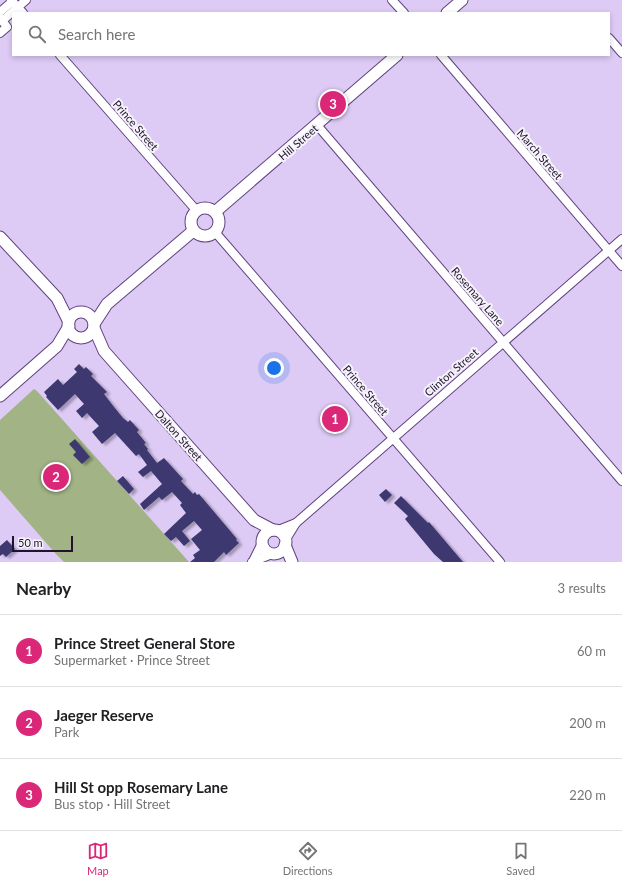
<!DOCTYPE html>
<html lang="en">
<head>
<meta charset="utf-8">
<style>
  :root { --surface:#fff; --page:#f2f2f2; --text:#202124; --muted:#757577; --line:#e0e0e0; --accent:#db2777 }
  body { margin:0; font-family:Lato,sans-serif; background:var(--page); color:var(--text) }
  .scale { position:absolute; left:12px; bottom:10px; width:61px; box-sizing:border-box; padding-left:4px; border:2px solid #1f132d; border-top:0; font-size:11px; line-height:14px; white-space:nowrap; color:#1f132d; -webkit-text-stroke:3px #f6f3fa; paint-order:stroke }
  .you { position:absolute; left:274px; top:368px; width:14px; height:14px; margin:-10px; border:3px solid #fff; border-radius:50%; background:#1a73e8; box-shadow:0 0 0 6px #1a73e833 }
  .badge { display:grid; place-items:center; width:26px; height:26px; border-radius:50%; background:var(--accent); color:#fff; font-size:13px; font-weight:700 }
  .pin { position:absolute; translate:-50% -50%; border:2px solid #fff; box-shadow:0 1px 4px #0006 }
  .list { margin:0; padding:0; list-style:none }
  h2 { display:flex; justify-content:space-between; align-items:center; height:52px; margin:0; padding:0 16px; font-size:17px }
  h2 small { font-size:13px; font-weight:400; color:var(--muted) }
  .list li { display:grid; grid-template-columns:26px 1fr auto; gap:12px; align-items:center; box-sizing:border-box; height:72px; padding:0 16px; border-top:1px solid var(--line) }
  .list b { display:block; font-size:15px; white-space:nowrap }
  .list p { margin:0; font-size:13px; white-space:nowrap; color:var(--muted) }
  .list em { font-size:13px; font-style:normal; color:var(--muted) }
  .icon { flex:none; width:22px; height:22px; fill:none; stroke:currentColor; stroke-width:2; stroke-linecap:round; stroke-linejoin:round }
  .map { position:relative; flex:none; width:622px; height:562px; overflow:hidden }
  .search { position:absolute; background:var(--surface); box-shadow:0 2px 6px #0003; left:12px; right:12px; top:12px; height:44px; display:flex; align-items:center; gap:10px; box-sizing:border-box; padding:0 14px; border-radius:0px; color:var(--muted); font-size:15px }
  .sheet { height:268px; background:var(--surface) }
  nav { display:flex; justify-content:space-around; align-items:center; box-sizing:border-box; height:56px; border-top:1px solid var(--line); background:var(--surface); font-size:11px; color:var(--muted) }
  nav a { display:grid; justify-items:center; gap:2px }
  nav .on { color:var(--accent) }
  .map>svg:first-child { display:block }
  .green { fill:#a2b486 }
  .building { fill:#3d396f; filter:url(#shadow) }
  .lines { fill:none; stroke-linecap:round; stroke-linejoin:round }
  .street-casing { stroke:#604280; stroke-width:10 }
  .secondary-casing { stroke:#604280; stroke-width:13 }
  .street { stroke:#fff; stroke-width:8 }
  .secondary { stroke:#fff; stroke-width:11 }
  .labels { text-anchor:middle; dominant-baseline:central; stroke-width:4; stroke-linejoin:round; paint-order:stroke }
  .street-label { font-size:11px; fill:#1f132d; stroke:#f6f3fa }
</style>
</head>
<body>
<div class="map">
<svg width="622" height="562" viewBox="0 0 622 562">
  <defs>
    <filter id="shadow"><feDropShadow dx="3.5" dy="2" stdDeviation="1" flood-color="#0004"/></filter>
  </defs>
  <rect width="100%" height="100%" fill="#ddcaf5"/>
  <polygon class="green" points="34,389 37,391 189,562 64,562 55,553 0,490 0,420"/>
  <g class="building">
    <polygon points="79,364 84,369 86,367 93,374 91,376 107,392 104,394 114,407 123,418 128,422 130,420 139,430 137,432 146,443 144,444 148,449 147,450 157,463 164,458 183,479 181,481 193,494 195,492 197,495 199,494 237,539 236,540 239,543 226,555 224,552 214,562 190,562 195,558 193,555 200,550 191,539 202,530 194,521 182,531 190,541 184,546 176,537 171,541 164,534 186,513 180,505 182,503 172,492 162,500 159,497 144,510 140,504 162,484 151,471 143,477 138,472 147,465 139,454 136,456 115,433 102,444 92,432 99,426 87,413 82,418 76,411 84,404 75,394 58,410 46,397 47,396 44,392 58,379 63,385 77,372 74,369"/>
    <polygon points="75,439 90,457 82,464 73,455 76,452 69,444"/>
    <polygon points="123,476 134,489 129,494 117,481"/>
    <polygon points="386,489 392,495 385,502 379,495"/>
    <polygon points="401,496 428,523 429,522 463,562 443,562 434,554 405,519 408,516 394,503"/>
    <polygon points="7,540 15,549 6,557 3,554 0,556 0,546"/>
  </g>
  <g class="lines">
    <defs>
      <g id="street">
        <polyline points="11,0 23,13"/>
        <polyline points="392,0 404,13"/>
        <polyline points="0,12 13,1"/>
        <polyline points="0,18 7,27 0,33"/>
        <polyline points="2,21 26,0"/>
        <polyline points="609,38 622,53"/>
        <polyline points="60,55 196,210"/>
        <polyline points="441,55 622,266"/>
        <polyline points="317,125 622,481"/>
        <polyline points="215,232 500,562"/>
        <polyline points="276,531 296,523"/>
        <polyline points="285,541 296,523 622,239"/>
        <polyline points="253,561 262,543"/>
        <polyline points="252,562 272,554"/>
      </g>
      <g id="secondary">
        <polyline points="447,13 462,0"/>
        <circle cx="205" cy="222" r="14"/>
        <polyline points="215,212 397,55"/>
        <polyline points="0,237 57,298 69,322"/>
        <circle cx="81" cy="325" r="13"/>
        <polyline points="94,324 107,304 193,231"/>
        <polyline points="94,328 104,351 254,520 273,530"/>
        <polyline points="0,396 57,346 69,326"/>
        <circle cx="274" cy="542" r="12"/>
        <polyline points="285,545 292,562"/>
      </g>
    </defs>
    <use href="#street" class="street-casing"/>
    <use href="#secondary" class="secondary-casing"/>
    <use href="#street" class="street"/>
    <use href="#secondary" class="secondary"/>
  </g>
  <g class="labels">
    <g class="street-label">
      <text transform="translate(136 125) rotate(49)">Prince Street</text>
      <text transform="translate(298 142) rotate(-41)">Hill Street</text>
      <text transform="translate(540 154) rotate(49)">March Street</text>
      <text transform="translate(478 296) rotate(49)">Rosemary Lane</text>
      <text transform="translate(451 372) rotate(-41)">Clinton Street</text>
      <text transform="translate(366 390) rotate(49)">Prince Street</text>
      <text transform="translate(179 435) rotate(48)">Dalton Street</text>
    </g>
  </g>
</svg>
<div class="scale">50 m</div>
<div class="you"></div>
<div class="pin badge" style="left:335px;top:419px">1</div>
<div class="pin badge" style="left:56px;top:477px">2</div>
<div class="pin badge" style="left:333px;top:104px">3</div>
<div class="search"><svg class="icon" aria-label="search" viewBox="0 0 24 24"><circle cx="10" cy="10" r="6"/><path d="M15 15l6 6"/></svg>Search here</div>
</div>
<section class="sheet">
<h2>Nearby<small>3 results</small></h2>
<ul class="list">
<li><span class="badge">1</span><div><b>Prince Street General Store</b><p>Supermarket · Prince Street</p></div><em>60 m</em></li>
<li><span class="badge">2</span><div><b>Jaeger Reserve</b><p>Park</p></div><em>200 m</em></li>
<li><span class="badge">3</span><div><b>Hill St opp Rosemary Lane</b><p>Bus stop · Hill Street</p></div><em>220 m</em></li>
</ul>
</section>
<nav>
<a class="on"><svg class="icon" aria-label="map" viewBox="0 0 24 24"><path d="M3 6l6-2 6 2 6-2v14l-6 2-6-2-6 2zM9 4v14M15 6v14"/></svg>Map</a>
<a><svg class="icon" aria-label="directions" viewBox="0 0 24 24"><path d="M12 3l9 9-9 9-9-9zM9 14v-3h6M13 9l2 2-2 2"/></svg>Directions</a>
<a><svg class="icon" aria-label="saved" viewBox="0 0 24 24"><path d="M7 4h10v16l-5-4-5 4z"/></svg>Saved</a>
</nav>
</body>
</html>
